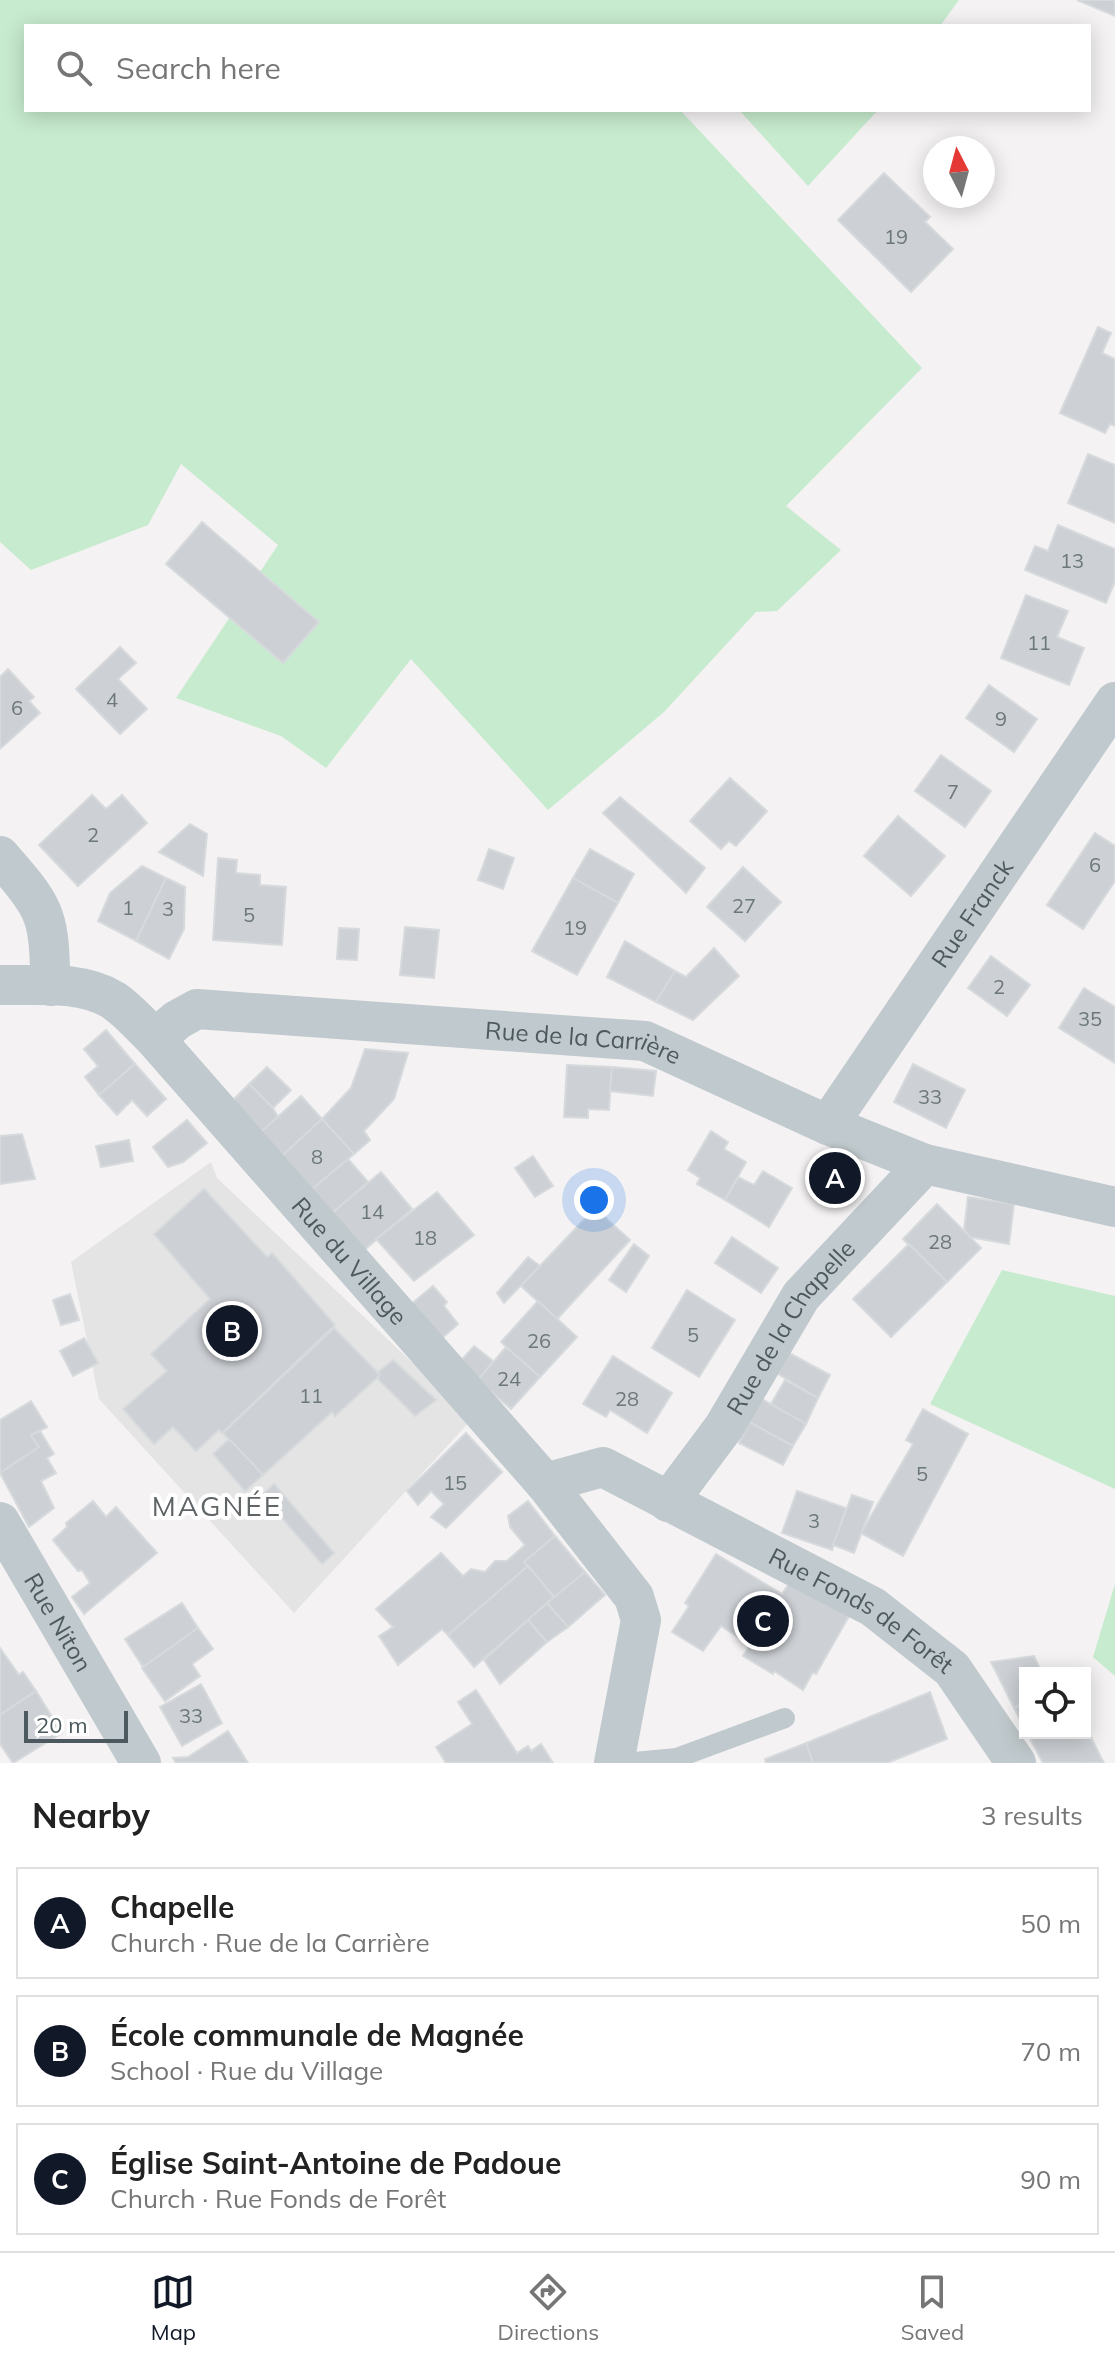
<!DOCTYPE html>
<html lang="en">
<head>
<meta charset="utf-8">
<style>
  :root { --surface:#fff; --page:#f2f2f2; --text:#222; --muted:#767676; --line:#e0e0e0; --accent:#111827 }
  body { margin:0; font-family:Mulish,sans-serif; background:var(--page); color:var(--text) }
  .controls { position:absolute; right:24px; bottom:24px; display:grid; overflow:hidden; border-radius:0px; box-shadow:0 4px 20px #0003 }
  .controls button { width:72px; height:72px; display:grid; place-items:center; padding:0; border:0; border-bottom:2px solid var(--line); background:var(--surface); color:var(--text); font:40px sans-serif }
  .compass { position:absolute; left:923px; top:136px; width:72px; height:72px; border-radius:50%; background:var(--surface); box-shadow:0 4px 20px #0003; rotate:354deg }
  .scale { position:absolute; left:24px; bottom:20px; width:104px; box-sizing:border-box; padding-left:8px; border:4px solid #4c595e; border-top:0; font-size:22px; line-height:28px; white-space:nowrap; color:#4c595e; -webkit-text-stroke:6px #fff; paint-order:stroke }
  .you { position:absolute; left:594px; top:1200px; width:28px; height:28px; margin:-20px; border:6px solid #fff; border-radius:50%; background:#1a73e8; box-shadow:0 0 0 12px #1a73e833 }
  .badge { display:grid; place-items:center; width:52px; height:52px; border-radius:50%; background:var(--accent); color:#fff; font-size:26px; font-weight:700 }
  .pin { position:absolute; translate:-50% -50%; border:4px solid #fff; box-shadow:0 2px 8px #0006 }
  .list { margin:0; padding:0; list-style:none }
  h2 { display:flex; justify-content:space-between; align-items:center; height:104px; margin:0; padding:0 32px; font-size:34px }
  h2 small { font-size:26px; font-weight:400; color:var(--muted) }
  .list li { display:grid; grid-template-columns:52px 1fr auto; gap:24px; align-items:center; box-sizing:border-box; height:112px; margin:0 16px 16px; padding:0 16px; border:2px solid var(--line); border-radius:0px }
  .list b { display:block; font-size:30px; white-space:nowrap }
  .list p { margin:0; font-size:26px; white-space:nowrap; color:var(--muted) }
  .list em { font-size:26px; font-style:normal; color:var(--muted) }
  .icon { flex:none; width:44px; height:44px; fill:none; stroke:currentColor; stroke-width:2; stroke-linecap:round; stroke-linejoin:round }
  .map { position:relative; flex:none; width:1115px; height:1763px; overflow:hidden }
  .search { position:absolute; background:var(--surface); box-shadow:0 4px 20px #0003; left:24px; right:24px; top:24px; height:88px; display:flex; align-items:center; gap:20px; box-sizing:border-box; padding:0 28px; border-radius:0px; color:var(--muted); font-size:30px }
  .sheet { height:488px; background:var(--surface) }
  nav { display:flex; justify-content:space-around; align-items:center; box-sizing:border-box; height:112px; border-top:2px solid var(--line); background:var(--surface); font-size:22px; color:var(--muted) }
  nav a { display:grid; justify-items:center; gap:4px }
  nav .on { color:var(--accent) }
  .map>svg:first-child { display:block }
  .education { fill:#e5e4e4 }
  .green { fill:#c7ebce }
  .building { fill:#cdd0d4; stroke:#d7dadd; stroke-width:2 }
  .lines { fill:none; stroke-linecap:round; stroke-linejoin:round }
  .lane { stroke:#c0c9cd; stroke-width:20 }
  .street { stroke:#c0c9cd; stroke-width:40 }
  .labels { text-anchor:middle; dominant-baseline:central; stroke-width:8; stroke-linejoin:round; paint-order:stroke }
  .number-label { font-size:20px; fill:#6c777c }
  .street-label { font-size:24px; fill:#4c595e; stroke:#fff }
  .quarter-label { font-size:28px; letter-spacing:2px; fill:#5f6466; stroke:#fff }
</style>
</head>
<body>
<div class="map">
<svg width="1115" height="1763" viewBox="0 0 1115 1763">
  <rect width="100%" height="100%" fill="#f4f2f3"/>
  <polygon class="education" points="211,1162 217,1178 472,1419 294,1613 99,1399 71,1262"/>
  <g class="green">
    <polygon points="0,0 959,0 940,26 26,26 26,110 680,110 922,368 786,506 841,550 777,611 756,612 664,712 548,810 411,659 326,768 281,736 176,698 278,545 181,464 148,525 31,570 0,542"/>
    <polygon points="739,110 878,110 808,186"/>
    <polygon points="1002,1270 1115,1296 1115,1489 930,1404"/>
    <polygon points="1115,1584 1115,1676 1093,1657"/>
  </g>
  <g class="building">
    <polygon points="1077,0 1115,0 1115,16"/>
    <polygon points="884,173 930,217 925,222 953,249 911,292 838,220"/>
    <polygon points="1098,327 1111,333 1102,353 1115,359 1115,426 1110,424 1105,433 1060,413"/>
    <polygon points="1088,454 1115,465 1115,523 1068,503"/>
    <polygon points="202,522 319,622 283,663 166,564"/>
    <polygon points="1058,525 1115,549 1115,581 1106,603 1025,570 1035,546 1048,551"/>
    <polygon points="1026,595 1068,611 1057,637 1084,648 1069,685 1001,658"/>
    <polygon points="120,647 136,663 118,679 147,709 120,734 76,689"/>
    <polygon points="8,669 34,697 29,701 40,713 0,749 0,677"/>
    <polygon points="989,685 1037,719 1014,752 966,718"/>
    <polygon points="941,755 991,791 965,827 915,791"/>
    <polygon points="730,778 767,811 736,846 729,841 721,849 690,821"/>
    <polygon points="92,795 106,809 122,795 147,823 78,886 39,845"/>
    <polygon points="620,797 705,868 686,893 603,813"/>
    <polygon points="898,816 945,856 911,896 864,856"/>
    <polygon points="190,824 207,834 203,876 159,852"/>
    <polygon points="1095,833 1115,846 1115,881 1083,929 1047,905"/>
    <polygon points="489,849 514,858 503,889 478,880"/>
    <polygon points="590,849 634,874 618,903 573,878"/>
    <polygon points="218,858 237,860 236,873 260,875 260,885 286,887 282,945 213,940"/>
    <polygon points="142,866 166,878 136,941 98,921 110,893"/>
    <polygon points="743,867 781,902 745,941 707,907"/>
    <polygon points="166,878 185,887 184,929 169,959 136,941"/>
    <polygon points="573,878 618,903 577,975 532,951"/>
    <polygon points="405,927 439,930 434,978 400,975"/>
    <polygon points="339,928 359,929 357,960 337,959"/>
    <polygon points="625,941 675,971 656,1002 607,977"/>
    <polygon points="714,948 739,976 693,1020 656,1002 675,971 686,977"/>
    <polygon points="991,956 1030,985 1007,1016 968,988"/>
    <polygon points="1084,988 1115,1007 1115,1063 1059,1028"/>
    <polygon points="106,1030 135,1064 99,1095 85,1077 98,1066 84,1049"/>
    <polygon points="365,1049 408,1053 394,1099 364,1131 370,1140 354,1154 322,1119 351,1088"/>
    <polygon points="135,1064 166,1099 147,1116 132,1100 117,1115 99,1095"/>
    <polygon points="913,1064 965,1090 946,1128 894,1102"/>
    <polygon points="567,1065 612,1067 609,1110 588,1109 588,1118 564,1117"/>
    <polygon points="267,1067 291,1090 273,1108 249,1084"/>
    <polygon points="612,1067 656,1071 653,1096 610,1091"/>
    <polygon points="249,1084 273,1108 278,1117 260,1133 231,1102"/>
    <polygon points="301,1096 322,1119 281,1157 260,1133"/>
    <polygon points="322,1119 354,1154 310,1191 281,1157"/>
    <polygon points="187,1120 207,1143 183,1162 168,1167 153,1147"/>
    <polygon points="711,1131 728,1142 724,1149 746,1162 725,1200 697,1184 700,1178 688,1170"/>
    <polygon points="22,1134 35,1179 0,1184 0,1136"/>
    <polygon points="129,1140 133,1161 101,1167 96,1146"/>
    <polygon points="533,1156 553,1186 535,1197 515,1168"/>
    <polygon points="348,1159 368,1182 331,1214 310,1191"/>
    <polygon points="763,1171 792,1188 769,1227 725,1200 738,1177 754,1185"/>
    <polygon points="381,1172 412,1209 362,1252 331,1214"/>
    <polygon points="204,1189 267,1257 272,1253 335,1325 222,1433 219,1430 196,1451 173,1427 154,1444 123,1409 167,1371 151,1354 210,1299 154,1234"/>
    <polygon points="437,1192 474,1235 414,1281 376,1239"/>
    <polygon points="968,1197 1014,1204 1009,1244 970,1237 964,1230"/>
    <polygon points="937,1204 981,1248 947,1282 903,1239"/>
    <polygon points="595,1208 630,1240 557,1319 521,1286"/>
    <polygon points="732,1237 778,1268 761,1293 715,1263"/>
    <polygon points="634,1244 649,1256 626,1292 609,1280"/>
    <polygon points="909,1244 947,1282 891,1337 853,1299"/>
    <polygon points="528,1257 540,1266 504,1303 497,1293"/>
    <polygon points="433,1286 447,1302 444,1306 458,1324 441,1339 410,1305"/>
    <polygon points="687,1290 735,1320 699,1377 652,1348"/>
    <polygon points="70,1294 79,1320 61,1325 53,1300"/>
    <polygon points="538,1301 577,1337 540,1377 501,1342"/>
    <polygon points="334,1328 380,1375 335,1416 332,1412 263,1475 223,1433"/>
    <polygon points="84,1338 98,1363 73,1376 60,1351"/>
    <polygon points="474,1346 493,1361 478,1380 459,1363"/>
    <polygon points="506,1347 540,1377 511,1409 478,1380"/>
    <polygon points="789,1353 830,1375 818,1398 778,1374"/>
    <polygon points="613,1356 672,1393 647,1433 610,1410 606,1417 583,1404"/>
    <polygon points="393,1360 436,1400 415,1416 378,1379 380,1375 377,1373"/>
    <polygon points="785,1380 818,1398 806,1424 771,1404"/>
    <polygon points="762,1399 806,1424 793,1446 749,1422"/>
    <polygon points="31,1401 47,1427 31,1435 39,1447 0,1473 0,1420"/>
    <polygon points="923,1409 968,1434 903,1556 861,1533 913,1444 906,1440"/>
    <polygon points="749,1422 793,1446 783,1465 739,1443"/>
    <polygon points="40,1431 54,1454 47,1458 56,1473 41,1481 54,1508 29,1527 0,1473 39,1447 31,1435"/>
    <polygon points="466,1433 502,1472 446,1528 431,1517 444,1504 431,1491 418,1505 407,1491"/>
    <polygon points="227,1441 231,1441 263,1475 245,1491 213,1454"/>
    <polygon points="274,1484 334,1553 322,1564 262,1495"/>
    <polygon points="797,1491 846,1508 832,1550 782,1533"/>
    <polygon points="852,1495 873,1502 854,1553 833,1545"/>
    <polygon points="93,1501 106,1517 116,1507 157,1553 84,1614 72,1597 90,1583 82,1570 78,1571 53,1540 67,1527 66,1523"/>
    <polygon points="528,1501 555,1536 524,1562 528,1566 448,1635 442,1629 398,1665 379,1636 393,1627 376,1609 441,1553 463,1576 471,1569 485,1572 495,1561 507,1561 525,1545 510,1527 508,1516"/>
    <polygon points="555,1536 585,1572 554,1597 524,1562"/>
    <polygon points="716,1554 782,1594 790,1582 849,1616 816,1674 813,1672 803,1690 774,1671 773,1674 743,1656 750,1645 721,1626 703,1651 672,1632 689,1606 685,1603"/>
    <polygon points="528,1566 554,1597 474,1667 448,1635"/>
    <polygon points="585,1572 605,1595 568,1627 547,1603"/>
    <polygon points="182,1603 198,1628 143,1667 125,1639"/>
    <polygon points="547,1603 568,1627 547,1642 528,1620"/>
    <polygon points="528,1620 547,1642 500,1684 484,1660"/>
    <polygon points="198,1628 213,1649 192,1664 200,1676 165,1701 142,1668"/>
    <polygon points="0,1648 19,1675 23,1672 36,1691 0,1715"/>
    <polygon points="1034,1656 1042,1673 1025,1673 1025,1702 1014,1708 991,1662"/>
    <polygon points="201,1684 222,1723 182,1746 160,1707"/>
    <polygon points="476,1690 517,1753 528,1746 531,1751 541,1744 553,1763 446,1763 436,1747 472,1724 458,1702"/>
    <polygon points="36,1691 62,1733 13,1763 0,1744 0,1715"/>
    <polygon points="930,1692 947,1739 887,1763 813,1763 806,1743"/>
    <polygon points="1025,1702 1025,1729 1014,1708"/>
    <polygon points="1085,1726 1104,1763 1043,1763 1027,1733 1085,1733"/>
    <polygon points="228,1731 248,1763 176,1763 173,1758 188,1757"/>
    <polygon points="806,1743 813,1763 766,1763 765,1759"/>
  </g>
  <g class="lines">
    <polyline class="lane" points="624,1763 677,1758 785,1718"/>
    <g class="street">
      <path d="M0,856C14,873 32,891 41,911C51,933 49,962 51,986"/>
      <path id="s1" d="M0,985C37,986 80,980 113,1000C128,1010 142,1026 155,1039L545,1483L634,1597L641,1620L614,1763"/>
      <path id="s2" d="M155,1039L177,1020L197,1009L645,1041L828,1125L925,1164L1115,1207"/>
      <path id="s3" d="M828,1125L1115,702"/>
      <path id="s4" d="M545,1483L603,1467L873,1607L952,1669L1016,1763"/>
      <path id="s5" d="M668,1502L724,1427L801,1296L925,1164"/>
      <path id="s6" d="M0,1522L141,1763"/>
    </g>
  </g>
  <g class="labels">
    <g class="number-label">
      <text x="896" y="236">19</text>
      <text x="1072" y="560">13</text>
      <text x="1039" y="642">11</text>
      <text x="112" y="699">4</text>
      <text x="17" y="707">6</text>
      <text x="1001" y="718">9</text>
      <text x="953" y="791">7</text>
      <text x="93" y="834">2</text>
      <text x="1095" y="864">6</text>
      <text x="744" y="905">27</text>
      <text x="128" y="907">1</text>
      <text x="168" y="908">3</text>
      <text x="249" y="914">5</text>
      <text x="575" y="927">19</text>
      <text x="999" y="986">2</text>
      <text x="1090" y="1018">35</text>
      <text x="930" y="1096">33</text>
      <text x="317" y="1156">8</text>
      <text x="372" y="1211">14</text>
      <text x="425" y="1237">18</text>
      <text x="940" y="1241">28</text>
      <text x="693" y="1334">5</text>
      <text x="539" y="1340">26</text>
      <text x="509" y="1378">24</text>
      <text x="311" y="1395">11</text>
      <text x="627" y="1398">28</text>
      <text x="922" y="1473">5</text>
      <text x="455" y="1482">15</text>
      <text x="814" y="1520">3</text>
      <text x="191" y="1715">33</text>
    </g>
    <g class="street-label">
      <text stroke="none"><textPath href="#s3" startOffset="256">Rue Franck</textPath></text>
      <text stroke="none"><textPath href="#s2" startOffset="440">Rue de la Carrière</textPath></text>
      <text stroke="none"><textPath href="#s1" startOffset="468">Rue du Village</textPath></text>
      <text stroke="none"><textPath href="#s5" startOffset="214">Rue de la Chapelle</textPath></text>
      <text stroke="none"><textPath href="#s4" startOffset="356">Rue Fonds de Forêt</textPath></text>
      <text stroke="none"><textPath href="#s6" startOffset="116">Rue Niton</textPath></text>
    </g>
    <g class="quarter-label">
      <text x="217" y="1505">MAGNÉE</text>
    </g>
  </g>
</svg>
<div class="controls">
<button><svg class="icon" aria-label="locate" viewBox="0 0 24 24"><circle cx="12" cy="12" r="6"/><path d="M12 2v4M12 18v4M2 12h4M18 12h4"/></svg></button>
</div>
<svg class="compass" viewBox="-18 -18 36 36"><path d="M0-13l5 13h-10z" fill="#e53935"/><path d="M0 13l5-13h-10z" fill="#767676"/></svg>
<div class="scale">20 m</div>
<div class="you"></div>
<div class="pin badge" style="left:835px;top:1178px">A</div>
<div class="pin badge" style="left:232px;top:1331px">B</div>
<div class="pin badge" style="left:763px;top:1621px">C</div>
<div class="search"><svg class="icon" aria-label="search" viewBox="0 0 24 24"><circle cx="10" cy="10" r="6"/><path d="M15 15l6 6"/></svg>Search here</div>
</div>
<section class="sheet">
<h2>Nearby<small>3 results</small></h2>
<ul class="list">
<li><span class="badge">A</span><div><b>Chapelle</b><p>Church · Rue de la Carrière</p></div><em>50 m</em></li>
<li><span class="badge">B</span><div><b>École communale de Magnée</b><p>School · Rue du Village</p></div><em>70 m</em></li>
<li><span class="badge">C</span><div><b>Église Saint-Antoine de Padoue</b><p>Church · Rue Fonds de Forêt</p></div><em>90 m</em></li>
</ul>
</section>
<nav>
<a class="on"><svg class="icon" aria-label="map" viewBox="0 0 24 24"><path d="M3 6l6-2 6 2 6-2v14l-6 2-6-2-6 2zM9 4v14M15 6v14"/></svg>Map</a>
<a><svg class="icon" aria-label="directions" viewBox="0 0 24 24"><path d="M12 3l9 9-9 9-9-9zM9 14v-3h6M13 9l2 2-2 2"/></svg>Directions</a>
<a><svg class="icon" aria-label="saved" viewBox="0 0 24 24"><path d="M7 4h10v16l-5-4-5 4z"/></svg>Saved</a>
</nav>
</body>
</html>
